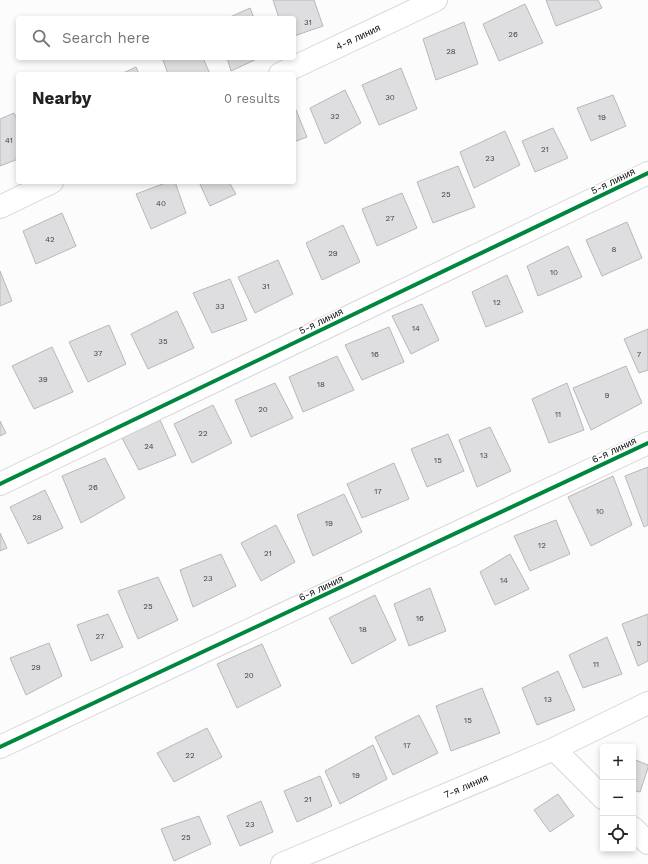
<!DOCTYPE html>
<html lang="en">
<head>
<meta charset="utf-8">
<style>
  :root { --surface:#fff; --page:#f2f2f2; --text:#222; --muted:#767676; --line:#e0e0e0 }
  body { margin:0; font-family:"Work Sans",sans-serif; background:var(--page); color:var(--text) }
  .controls { position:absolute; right:12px; bottom:12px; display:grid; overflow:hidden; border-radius:4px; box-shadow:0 2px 6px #0003 }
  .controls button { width:36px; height:36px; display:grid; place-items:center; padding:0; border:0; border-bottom:1px solid var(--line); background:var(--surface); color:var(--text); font:20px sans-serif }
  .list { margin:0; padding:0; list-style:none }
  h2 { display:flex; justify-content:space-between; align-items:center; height:52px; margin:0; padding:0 16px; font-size:17px }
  h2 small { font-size:13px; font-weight:400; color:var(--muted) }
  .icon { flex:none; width:22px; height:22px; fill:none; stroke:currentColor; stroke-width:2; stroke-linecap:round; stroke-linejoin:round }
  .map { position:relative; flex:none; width:648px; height:864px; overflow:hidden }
  .search { position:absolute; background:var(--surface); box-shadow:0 2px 6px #0003; left:16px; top:16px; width:280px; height:44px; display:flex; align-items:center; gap:10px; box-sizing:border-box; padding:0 14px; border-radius:4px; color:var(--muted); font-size:15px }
  .panel { position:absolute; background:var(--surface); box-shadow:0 2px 6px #0003; left:16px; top:72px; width:280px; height:112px; border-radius:4px }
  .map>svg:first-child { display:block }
  .building { fill:#dedee0; stroke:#b8b8ba }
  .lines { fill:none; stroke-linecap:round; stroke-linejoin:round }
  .minor-casing { stroke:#d7d7d9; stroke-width:24 }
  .minor { stroke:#fff; stroke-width:22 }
  .cycleway-casing { stroke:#fff; stroke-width:6 }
  .cycleway { stroke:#00873e; stroke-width:4 }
  .labels { text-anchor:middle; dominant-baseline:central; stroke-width:3; stroke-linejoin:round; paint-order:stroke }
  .number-label { font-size:8px; fill:#424246 }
  .street-label { font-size:10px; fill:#0e0e12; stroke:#fff }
</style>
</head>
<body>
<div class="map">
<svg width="648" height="864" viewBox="0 0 648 864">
  <rect width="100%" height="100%" fill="#fcfcfd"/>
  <g class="building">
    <polygon points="273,0 314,0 323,26 294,36 294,18 279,18"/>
    <polygon points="546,0 598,0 602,8 556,26"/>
    <polygon points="525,4 543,43 499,61 483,24"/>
    <polygon points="250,8 254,18 228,18"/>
    <polygon points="464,22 478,64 436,80 423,39"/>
    <polygon points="168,58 203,58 210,74 168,74 163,60"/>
    <polygon points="227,58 259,58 231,71"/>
    <polygon points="136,67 139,74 121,74"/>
    <polygon points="401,68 417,109 379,125 362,85"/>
    <polygon points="345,90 361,123 325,144 310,108"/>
    <polygon points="613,95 626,126 591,141 577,108"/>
    <polygon points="294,105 307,137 294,142"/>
    <polygon points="14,113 18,121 18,159 0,166 0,119"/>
    <polygon points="553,128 568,158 535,172 522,141"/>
    <polygon points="505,131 520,165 474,188 460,152"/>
    <polygon points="458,166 475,207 433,223 417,182"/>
    <polygon points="168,182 175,182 186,213 151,229 136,194"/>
    <polygon points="199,182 229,182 236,194 210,206"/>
    <polygon points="402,193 417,228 377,246 362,209"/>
    <polygon points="62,213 76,246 36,264 23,231"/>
    <polygon points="627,222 642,258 602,276 586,240"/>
    <polygon points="343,225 360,262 322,280 306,243"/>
    <polygon points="568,246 582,277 538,296 527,266"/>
    <polygon points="278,260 293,294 255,313 238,277"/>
    <polygon points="0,271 12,301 0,306"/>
    <polygon points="507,275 523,312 486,327 472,292"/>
    <polygon points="230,279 247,320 212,333 193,293"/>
    <polygon points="422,304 439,340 411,354 392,316"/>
    <polygon points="177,311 194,348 148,369 131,334"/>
    <polygon points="109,325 126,364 88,382 69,342"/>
    <polygon points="389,327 404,362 362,380 345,345"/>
    <polygon points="648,329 648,370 639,373 624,339"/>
    <polygon points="52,347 73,392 34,409 12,366"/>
    <polygon points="337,356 354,390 303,412 289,377"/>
    <polygon points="626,366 642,403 591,430 573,388"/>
    <polygon points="275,383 293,418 251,437 235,400"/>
    <polygon points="567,383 584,430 549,443 532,399"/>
    <polygon points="213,405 232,443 192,463 174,424"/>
    <polygon points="160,420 176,455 139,470 122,438"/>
    <polygon points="0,421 6,433 0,436"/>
    <polygon points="490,427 511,471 477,487 459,440"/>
    <polygon points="448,434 464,471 427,487 411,449"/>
    <polygon points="105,458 125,498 81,523 62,476"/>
    <polygon points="394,463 409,499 362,518 347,484"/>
    <polygon points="648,467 648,525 644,527 625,476"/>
    <polygon points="613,476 632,525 591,546 568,497"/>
    <polygon points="45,490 63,528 28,544 10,507"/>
    <polygon points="344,494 362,532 313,556 297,515"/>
    <polygon points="556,520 570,554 530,571 514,536"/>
    <polygon points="276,525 295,562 261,581 241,543"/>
    <polygon points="0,533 7,548 0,551"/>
    <polygon points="221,554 236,586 193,607 180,570"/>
    <polygon points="510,554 529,589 495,605 480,572"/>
    <polygon points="158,577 178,620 138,639 118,591"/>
    <polygon points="430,588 446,631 409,646 394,604"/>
    <polygon points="375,595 396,640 352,664 329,618"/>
    <polygon points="108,614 123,647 91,661 77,625"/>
    <polygon points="648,614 648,661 638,666 622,624"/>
    <polygon points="607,637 622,674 583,688 569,655"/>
    <polygon points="49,643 62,676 26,695 10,658"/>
    <polygon points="262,644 281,686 237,708 217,664"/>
    <polygon points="558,671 575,710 537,725 522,688"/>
    <polygon points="482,688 500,733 451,751 436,706"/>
    <polygon points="419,715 438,753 393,775 375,737"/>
    <polygon points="207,728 222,757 174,782 157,753"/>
    <polygon points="373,745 387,779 340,804 325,771"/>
    <polygon points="633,759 648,765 648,768 640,792 633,790"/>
    <polygon points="320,776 332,806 297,822 284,791"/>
    <polygon points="558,794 574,816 550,832 534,810"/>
    <polygon points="261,801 273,832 240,846 227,816"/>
    <polygon points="199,816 211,844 174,861 161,829"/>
  </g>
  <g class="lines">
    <defs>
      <g id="minor">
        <polyline points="280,74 436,0"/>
        <polyline points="0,207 52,182"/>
        <polyline points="0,484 648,173"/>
        <polyline points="0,747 648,443"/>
        <polyline points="554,749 603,798"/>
        <polyline points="633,828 648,843"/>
        <polyline points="282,864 554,749 648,703"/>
      </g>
    </defs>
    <use href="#minor" class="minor-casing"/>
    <use href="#minor" class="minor"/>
    <defs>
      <g id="cycleway">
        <polyline points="0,484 648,173"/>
        <polyline points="0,747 648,443"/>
      </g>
    </defs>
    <use href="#cycleway" class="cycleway-casing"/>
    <use href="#cycleway" class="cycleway"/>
  </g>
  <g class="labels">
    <g class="number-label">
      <text x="308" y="22">31</text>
      <text x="513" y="34">26</text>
      <text x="451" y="51">28</text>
      <text x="390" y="97">30</text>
      <text x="335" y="116">32</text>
      <text x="602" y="117">19</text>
      <text x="9" y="140">41</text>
      <text x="545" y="149">21</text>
      <text x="490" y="158">23</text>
      <text x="446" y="194">25</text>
      <text x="161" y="203">40</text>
      <text x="390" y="218">27</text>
      <text x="50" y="239">42</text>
      <text x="614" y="249">8</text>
      <text x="333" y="253">29</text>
      <text x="554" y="272">10</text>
      <text x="266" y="286">31</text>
      <text x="497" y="302">12</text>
      <text x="220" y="306">33</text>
      <text x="416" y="328">14</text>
      <text x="163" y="341">35</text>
      <text x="98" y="353">37</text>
      <text x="375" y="354">16</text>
      <text x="639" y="354">7</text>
      <text x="43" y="379">39</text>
      <text x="321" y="384">18</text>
      <text x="607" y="395">9</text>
      <text x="263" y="409">20</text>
      <text x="558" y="414">11</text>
      <text x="203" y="433">22</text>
      <text x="149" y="446">24</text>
      <text x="484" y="455">13</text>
      <text x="438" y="460">15</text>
      <text x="93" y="487">26</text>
      <text x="378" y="491">17</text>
      <text x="600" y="511">10</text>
      <text x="37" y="517">28</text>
      <text x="329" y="523">19</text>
      <text x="542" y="545">12</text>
      <text x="268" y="553">21</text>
      <text x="208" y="578">23</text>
      <text x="504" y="580">14</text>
      <text x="148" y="606">25</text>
      <text x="420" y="618">16</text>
      <text x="363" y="629">18</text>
      <text x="100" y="636">27</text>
      <text x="639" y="643">5</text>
      <text x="596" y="664">11</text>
      <text x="36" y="667">29</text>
      <text x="249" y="675">20</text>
      <text x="548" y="699">13</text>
      <text x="468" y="720">15</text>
      <text x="407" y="745">17</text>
      <text x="190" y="755">22</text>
      <text x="356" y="775">19</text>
      <text x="308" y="799">21</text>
      <text x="250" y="824">23</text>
      <text x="186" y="837">25</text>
    </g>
    <g class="street-label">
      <text transform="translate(358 37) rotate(-25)">4-я линия</text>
      <text transform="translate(613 181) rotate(-26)">5-я линия</text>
      <text transform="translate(321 321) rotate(-26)">5-я линия</text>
      <text transform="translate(614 450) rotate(-25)">6-я линия</text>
      <text transform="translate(321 588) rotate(-25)">6-я линия</text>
      <text transform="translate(466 786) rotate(-23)">7-я линия</text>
    </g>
  </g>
</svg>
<div class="controls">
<button>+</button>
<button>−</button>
<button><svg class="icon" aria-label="locate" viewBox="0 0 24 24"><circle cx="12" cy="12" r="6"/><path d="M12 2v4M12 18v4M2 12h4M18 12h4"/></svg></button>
</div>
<div class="search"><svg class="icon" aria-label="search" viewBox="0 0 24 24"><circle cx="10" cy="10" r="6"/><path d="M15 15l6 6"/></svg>Search here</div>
<section class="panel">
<h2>Nearby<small>0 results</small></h2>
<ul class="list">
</ul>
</section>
</div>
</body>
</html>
